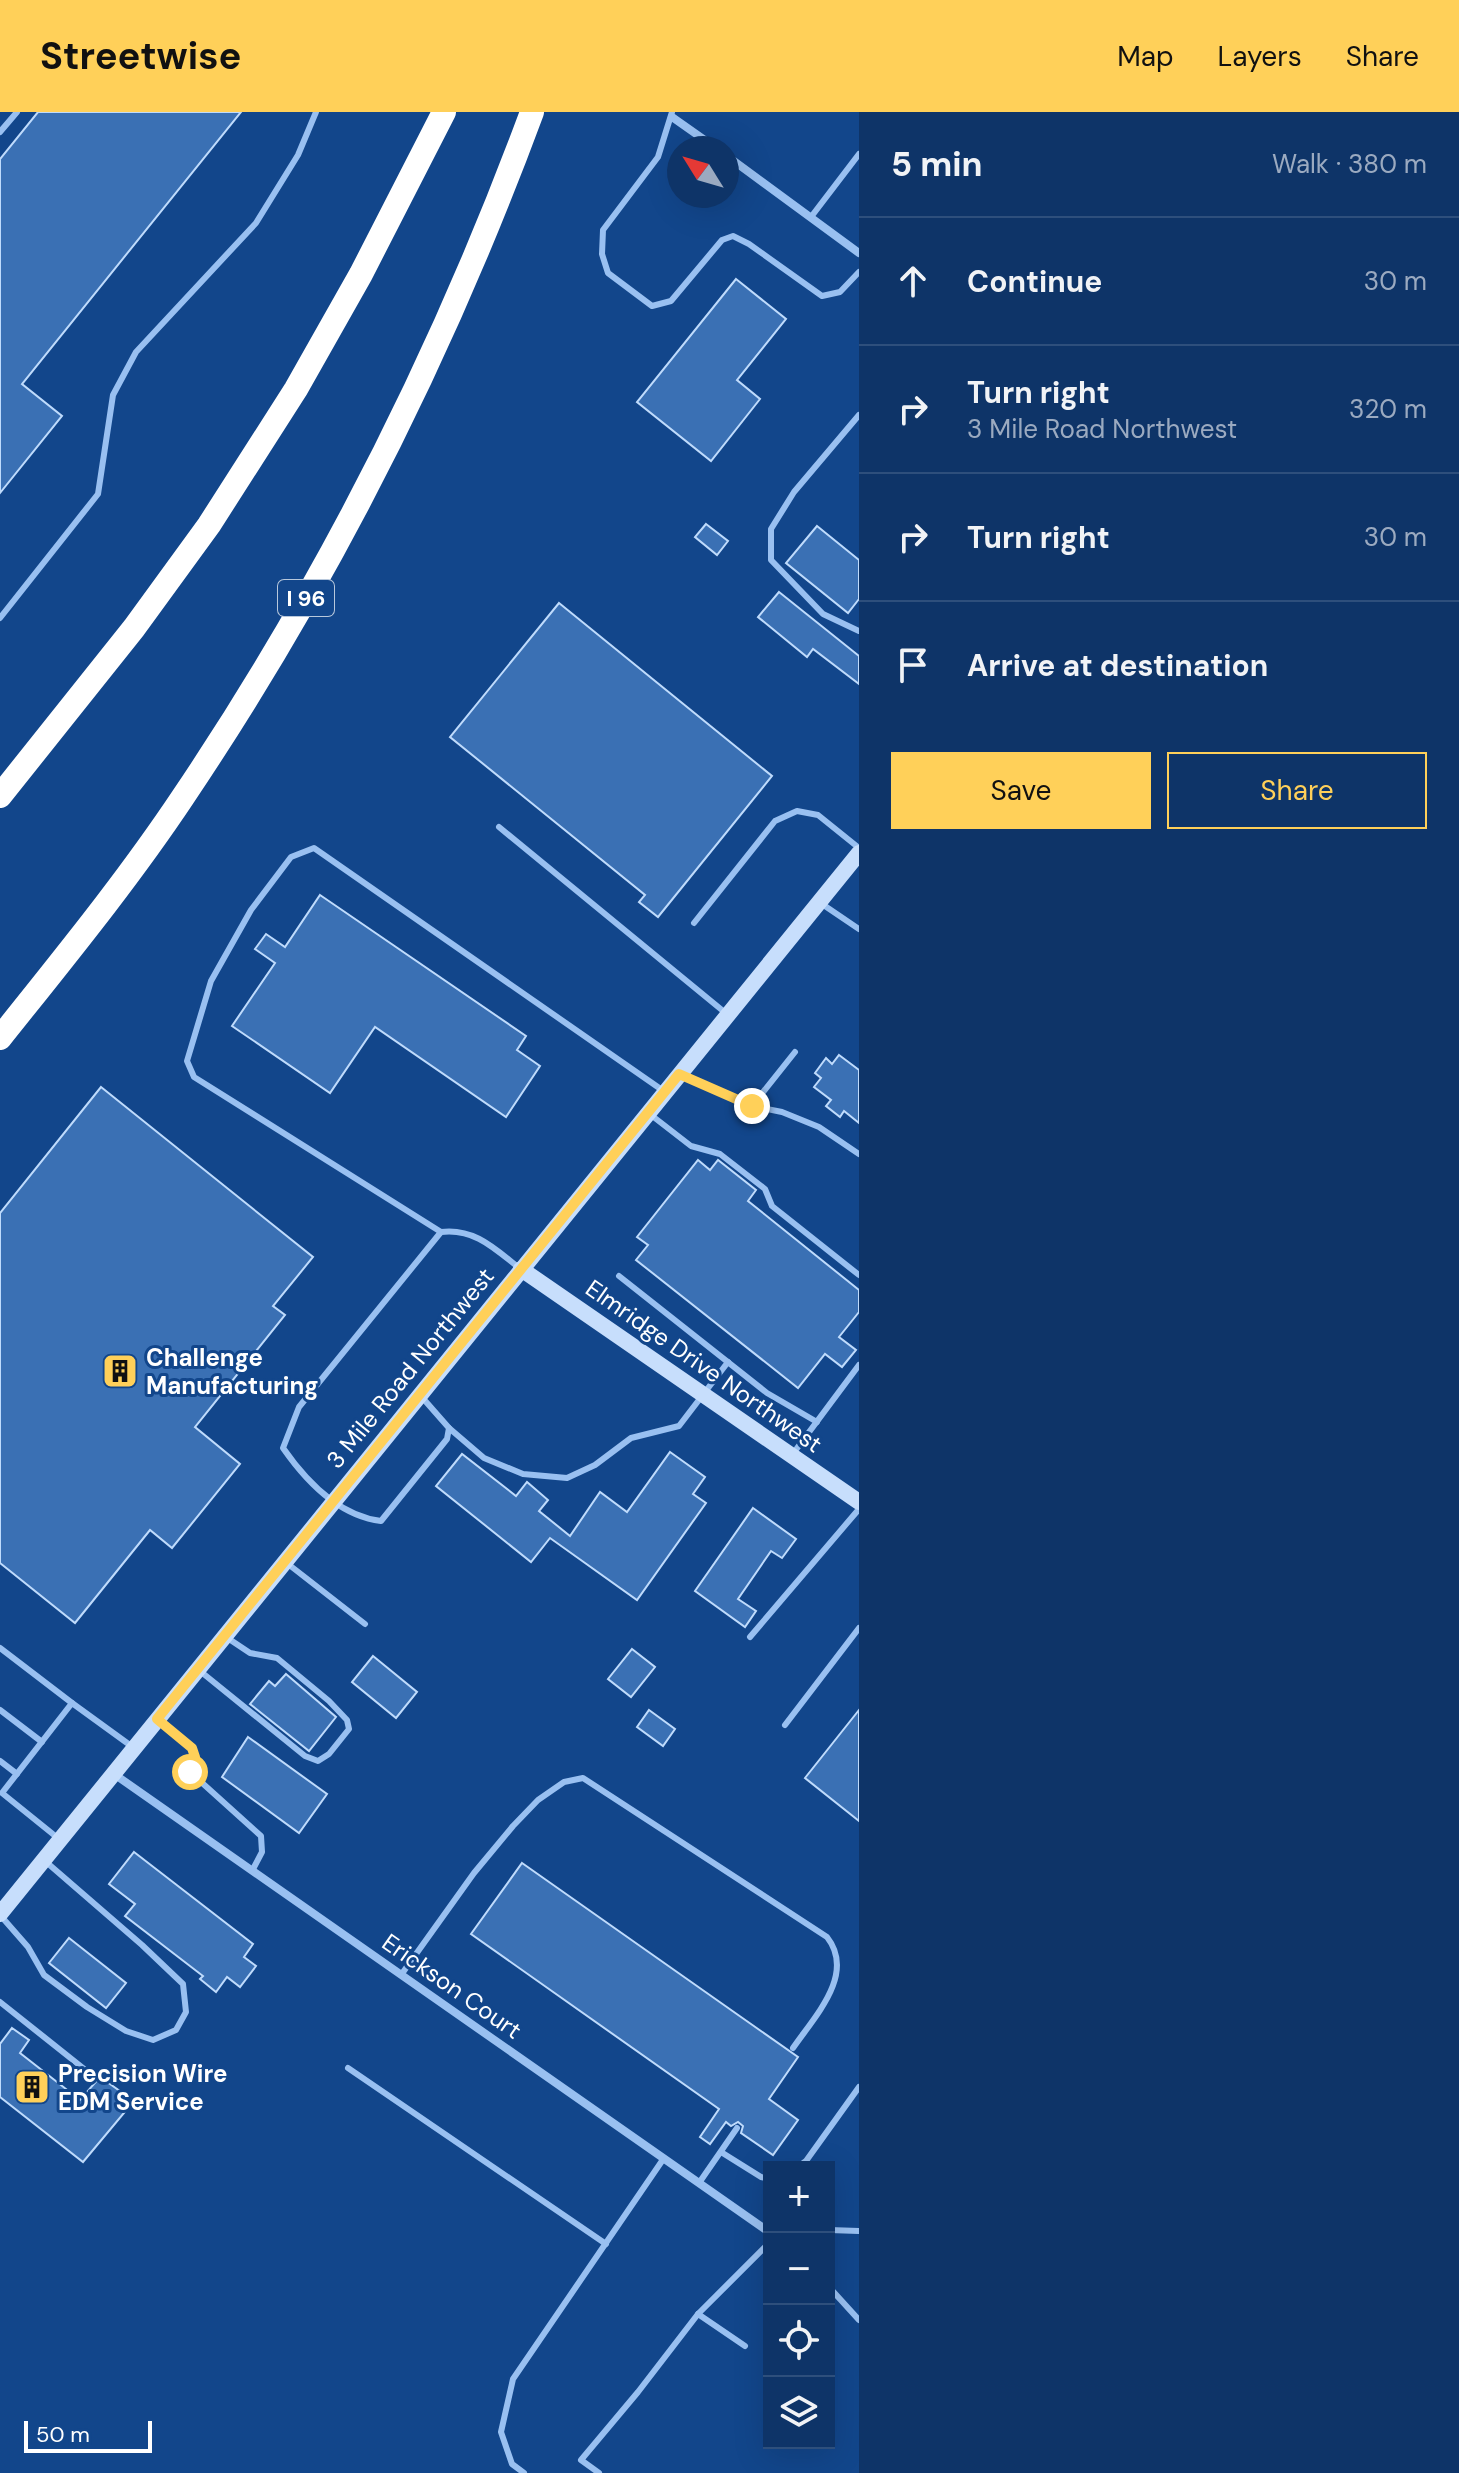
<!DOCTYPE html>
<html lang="en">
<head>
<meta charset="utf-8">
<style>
  :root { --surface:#0e3468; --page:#1c3f71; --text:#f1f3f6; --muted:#9baac0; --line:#2e4f7c; --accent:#ffd059 }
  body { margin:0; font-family:"DM Sans",sans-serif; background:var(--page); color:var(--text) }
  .controls { position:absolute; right:24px; bottom:24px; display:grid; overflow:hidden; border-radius:0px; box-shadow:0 8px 32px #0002 }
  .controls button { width:72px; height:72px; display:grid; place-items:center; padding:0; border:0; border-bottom:2px solid var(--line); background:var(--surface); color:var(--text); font:40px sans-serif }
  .compass { position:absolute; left:667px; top:24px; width:72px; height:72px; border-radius:50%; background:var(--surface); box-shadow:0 8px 32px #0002; rotate:307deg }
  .scale { position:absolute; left:24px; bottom:20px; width:128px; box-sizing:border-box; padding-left:8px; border:4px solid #fff; border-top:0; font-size:22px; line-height:28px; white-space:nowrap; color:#fff; -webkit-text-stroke:6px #12468b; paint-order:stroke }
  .stop { position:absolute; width:24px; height:24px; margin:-18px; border:6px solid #ffd059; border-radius:50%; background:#fff }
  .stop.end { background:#ffd059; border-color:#fff; box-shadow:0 2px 8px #0008 }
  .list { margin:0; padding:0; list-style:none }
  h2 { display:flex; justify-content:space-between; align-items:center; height:104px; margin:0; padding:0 32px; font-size:34px }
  h2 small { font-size:26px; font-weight:400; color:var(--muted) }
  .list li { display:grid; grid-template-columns:52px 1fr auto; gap:24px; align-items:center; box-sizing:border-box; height:128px; padding:0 32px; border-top:2px solid var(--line) }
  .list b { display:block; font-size:30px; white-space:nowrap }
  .list p { margin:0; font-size:26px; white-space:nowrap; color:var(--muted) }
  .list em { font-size:26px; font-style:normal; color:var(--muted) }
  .actions { display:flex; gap:16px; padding:24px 32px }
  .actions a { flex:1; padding:18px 0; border:2px solid var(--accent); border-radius:0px; text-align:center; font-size:28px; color:var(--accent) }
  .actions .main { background:var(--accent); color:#111 }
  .icon { flex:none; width:44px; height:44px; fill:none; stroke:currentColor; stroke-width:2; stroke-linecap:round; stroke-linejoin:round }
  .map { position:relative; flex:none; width:859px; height:2361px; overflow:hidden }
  header { display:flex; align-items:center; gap:48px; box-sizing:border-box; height:112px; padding:0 40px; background:var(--accent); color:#111 }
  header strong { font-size:38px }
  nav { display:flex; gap:44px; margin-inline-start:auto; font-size:28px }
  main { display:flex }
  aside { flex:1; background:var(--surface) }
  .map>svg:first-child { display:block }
  .building { fill:#3a70b4; stroke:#bfdbfc; stroke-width:2 }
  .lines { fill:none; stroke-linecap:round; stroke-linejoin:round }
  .lane { stroke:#99c0f1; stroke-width:6 }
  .street { stroke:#99c0f1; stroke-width:8 }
  .secondary { stroke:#c7defc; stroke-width:16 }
  .highway { stroke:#fff; stroke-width:24 }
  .route { stroke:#ffd059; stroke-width:10 }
  .labels { text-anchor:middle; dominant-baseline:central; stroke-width:6; stroke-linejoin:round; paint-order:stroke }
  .shield { fill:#12468b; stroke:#b8c8dc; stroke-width:2 }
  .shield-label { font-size:22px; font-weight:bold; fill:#fff }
  .poi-label { font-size:24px; font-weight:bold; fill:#fff; stroke:#12468b; text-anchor:start }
  .street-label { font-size:24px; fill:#fff; stroke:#12468b }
</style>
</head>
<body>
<header>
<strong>Streetwise</strong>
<nav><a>Map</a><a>Layers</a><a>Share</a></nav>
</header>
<main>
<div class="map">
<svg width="859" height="2361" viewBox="0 0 859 2361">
  <rect width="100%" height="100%" fill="#12468b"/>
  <g class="building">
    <polygon points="38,0 241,0 22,272 62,304 0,381 0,47"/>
    <polygon points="736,167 786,207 737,268 760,287 711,349 637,290"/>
    <polygon points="706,412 728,429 717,443 695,425"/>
    <polygon points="817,414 859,448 859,487 848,501 786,451"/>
    <polygon points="779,480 859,544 859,572 813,537 807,545 758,505"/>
    <polygon points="559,491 772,664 658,805 639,790 645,783 450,625"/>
    <polygon points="320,783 526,924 517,938 540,954 506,1005 375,915 330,981 232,914 275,851 255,837 266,822 285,835"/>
    <polygon points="839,943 859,958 859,1011 844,999 840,1005 826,994 831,988 814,975 821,966 815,961 826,946 832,952"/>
    <polygon points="101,975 313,1145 273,1194 285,1203 195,1315 240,1352 172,1436 150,1418 75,1511 0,1451 0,1101"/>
    <polygon points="698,1048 710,1058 718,1048 756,1078 748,1089 859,1178 859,1200 839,1225 856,1238 842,1255 825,1242 798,1276 636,1148 648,1133 637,1125"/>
    <polygon points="670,1340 705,1365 693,1382 706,1391 637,1488 550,1426 531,1450 436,1374 462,1342 516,1384 527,1370 548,1388 539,1399 570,1424 600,1380 627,1400"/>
    <polygon points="753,1396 796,1427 782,1446 771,1439 738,1487 756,1499 745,1515 695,1479"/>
    <polygon points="632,1537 655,1555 631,1585 608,1567"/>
    <polygon points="373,1544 417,1580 396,1606 352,1570"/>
    <polygon points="286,1562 336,1605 309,1639 250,1592 269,1569 275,1574"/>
    <polygon points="649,1598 675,1617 663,1634 637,1615"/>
    <polygon points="859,1598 859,1709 805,1666"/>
    <polygon points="248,1625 327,1682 299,1721 222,1665"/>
    <polygon points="134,1740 253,1832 244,1845 256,1854 240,1875 227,1865 216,1880 200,1867 203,1864 125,1804 135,1792 109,1772"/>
    <polygon points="522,1751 798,1945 769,1987 798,2008 773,2043 741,2021 743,2014 738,2010 731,2014 726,2010 710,2032 700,2025 719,1997 471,1822"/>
    <polygon points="69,1826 126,1871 106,1896 49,1851"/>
    <polygon points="12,1916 29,1928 20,1941 80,1988 100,1965 134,1989 83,2050 0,1985 0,1932"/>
  </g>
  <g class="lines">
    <g class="lane">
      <polyline points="672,0 658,45 603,118 602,142 608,161 652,194 671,189 722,128 733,124 749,132 822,184 840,180 859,160"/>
      <polyline points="0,20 17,0"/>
      <polyline points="811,105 859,42"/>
      <polyline points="859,303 794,380 771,417 771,448 823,502 859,519"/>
      <polyline points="0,506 98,382 113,283 136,240 256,111 298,43 316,0"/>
      <polyline points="499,715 728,903"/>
      <polyline points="822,792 859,817"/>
      <polyline points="694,811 775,709 797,699 818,703 859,736"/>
      <polyline points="683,964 752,994 782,1000 819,1015 859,1042"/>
      <polyline points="752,994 795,940"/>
      <polyline points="651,1003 691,1034 720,1042 765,1077 772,1094 859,1163"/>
      <polyline points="441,1120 194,965 187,949 211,869 251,798 291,745 314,736 665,980"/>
      <polyline points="619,1164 767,1281 817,1310"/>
      <path d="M420,1283L449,1316L447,1327L381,1409C339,1404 306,1369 283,1336L299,1295L441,1120C474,1116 494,1136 518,1155"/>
      <polyline points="449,1316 484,1346 523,1362 567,1366 595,1353 631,1326 679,1314 728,1250"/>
      <polyline points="792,1343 859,1253"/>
      <polyline points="288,1452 365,1512"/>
      <polyline points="750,1525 859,1397"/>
      <polyline points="0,1536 72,1591"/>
      <polyline points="200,1559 305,1644 318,1649 329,1642 349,1617 347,1608 329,1589 277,1546 250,1541 226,1525"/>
      <polyline points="0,1598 42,1630"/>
      <polyline points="159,1609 192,1636 195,1645 190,1660 261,1724 262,1740 252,1759"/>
      <polyline points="785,1613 859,1516"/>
      <polyline points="0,1649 17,1662"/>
      <polyline points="59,1727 2,1681 72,1591 134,1636"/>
      <polyline points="0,1803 28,1835 44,1863 87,1895 126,1919 153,1928 176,1918 186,1900 183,1872 142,1833 45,1749"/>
      <path d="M401,1863L474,1761L513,1714L538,1688L564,1670L583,1666L827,1825C856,1862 815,1904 793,1936"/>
      <polyline points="0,1890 88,1960"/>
      <polyline points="348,1956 606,2132"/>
      <polyline points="721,2040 761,2065 769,2067"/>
      <polyline points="798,2055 806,2049 859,1975"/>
      <polyline points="699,2071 737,2016"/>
      <polyline points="829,2118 859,2119"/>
      <polyline points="829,2175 859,2208"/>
      <polyline points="698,2202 745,2234"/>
      <polyline points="524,2361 512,2352 501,2320 513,2267 664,2046"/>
      <polyline points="599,2361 581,2348 638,2280 698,2202 769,2131"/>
    </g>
    <g class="street">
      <polyline points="672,5 716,36"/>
      <polyline points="727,44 859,141"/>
      <polyline points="114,1662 769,2120"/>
    </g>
    <g class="secondary">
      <polyline points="521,1157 859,1390"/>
      <polyline points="0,1802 859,741"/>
    </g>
    <g class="highway">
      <polyline points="0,684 134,516 209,413 296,277 361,162 444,0"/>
      <path d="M0,926C63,847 127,769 183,685C327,471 443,241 532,0"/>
    </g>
  </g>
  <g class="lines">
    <polyline class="route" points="190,1660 195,1645 192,1636 157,1607 679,962 752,994"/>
  </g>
  <defs>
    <symbol id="building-square" viewBox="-11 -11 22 22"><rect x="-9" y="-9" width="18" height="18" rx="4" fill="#ffd059" stroke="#12468b"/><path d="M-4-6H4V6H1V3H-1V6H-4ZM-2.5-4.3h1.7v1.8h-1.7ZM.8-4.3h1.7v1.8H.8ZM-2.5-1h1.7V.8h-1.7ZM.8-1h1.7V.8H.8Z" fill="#111"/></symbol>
  </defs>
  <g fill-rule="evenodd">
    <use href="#building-square" x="100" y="1239" width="40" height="40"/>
    <use href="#building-square" x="12" y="1955" width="40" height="40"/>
  </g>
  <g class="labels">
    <rect class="shield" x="278" y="468" width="56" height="36" rx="6"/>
    <g class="shield-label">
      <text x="306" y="486">I 96</text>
    </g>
    <g class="poi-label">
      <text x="146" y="1245">Challenge<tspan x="146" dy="28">Manufacturing</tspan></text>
      <text x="58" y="1961">Precision Wire<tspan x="58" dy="28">EDM Service</tspan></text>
    </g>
    <g class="street-label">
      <text transform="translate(704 1254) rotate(35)">Elmridge Drive Northwest</text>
      <text transform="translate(410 1256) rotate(-51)">3 Mile Road Northwest</text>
      <text transform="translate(452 1874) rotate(35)">Erickson Court</text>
    </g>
  </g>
</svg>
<div class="controls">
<button>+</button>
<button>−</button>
<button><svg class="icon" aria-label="locate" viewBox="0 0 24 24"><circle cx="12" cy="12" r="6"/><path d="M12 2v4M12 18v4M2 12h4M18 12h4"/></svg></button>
<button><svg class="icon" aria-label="layers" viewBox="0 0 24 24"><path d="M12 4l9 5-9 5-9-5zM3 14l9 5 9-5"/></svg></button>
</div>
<svg class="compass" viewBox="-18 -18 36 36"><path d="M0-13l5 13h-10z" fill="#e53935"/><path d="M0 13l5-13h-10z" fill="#9baac0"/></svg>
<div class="scale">50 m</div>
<div class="stop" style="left:190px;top:1660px"></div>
<div class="stop end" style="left:752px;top:994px"></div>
</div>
<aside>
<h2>5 min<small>Walk · 380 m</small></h2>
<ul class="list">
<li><svg class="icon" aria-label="ahead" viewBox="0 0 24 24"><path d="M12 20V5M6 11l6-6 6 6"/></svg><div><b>Continue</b></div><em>30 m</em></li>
<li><svg class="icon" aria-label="right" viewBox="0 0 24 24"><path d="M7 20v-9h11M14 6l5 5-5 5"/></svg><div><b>Turn right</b><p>3 Mile Road Northwest</p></div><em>320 m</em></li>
<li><svg class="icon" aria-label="right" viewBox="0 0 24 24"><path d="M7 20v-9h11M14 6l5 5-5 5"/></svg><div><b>Turn right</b></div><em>30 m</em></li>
<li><svg class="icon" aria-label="arrive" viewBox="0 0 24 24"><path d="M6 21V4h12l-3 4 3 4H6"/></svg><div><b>Arrive at destination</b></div></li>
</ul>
<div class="actions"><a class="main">Save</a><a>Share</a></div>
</aside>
</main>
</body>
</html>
